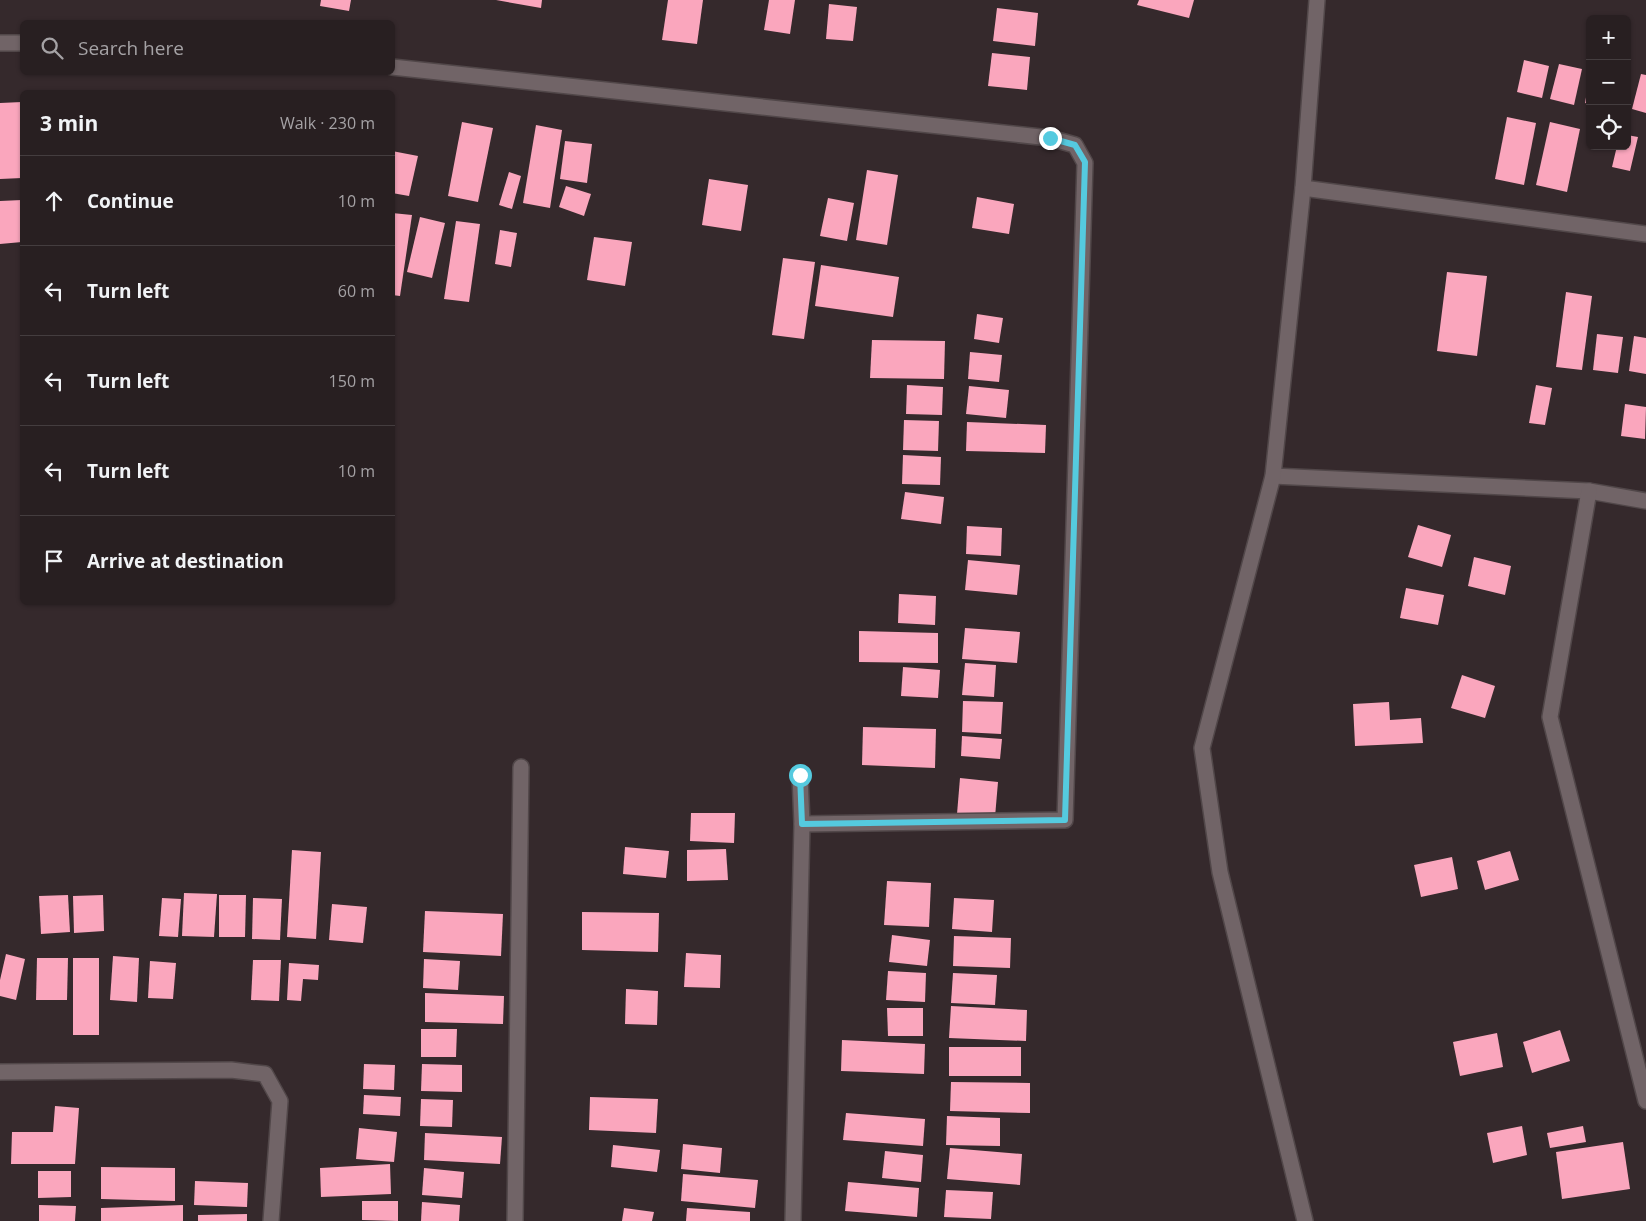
<!DOCTYPE html>
<html lang="en">
<head>
<meta charset="utf-8">
<style>
  :root { --surface:#281f21; --page:#30272a; --text:#f1f3f6; --muted:#a5a2a5; --line:#443d3f }
  body { margin:0; font-family:"Open Sans",sans-serif; background:var(--page); color:var(--text) }
  .controls { position:absolute; right:15px; top:15px; display:grid; overflow:hidden; border-radius:8px; box-shadow:0 1px 4px #0004 }
  .controls button { width:45px; height:45px; display:grid; place-items:center; padding:0; border:0; border-bottom:1px solid var(--line); background:var(--surface); color:var(--text); font:25px sans-serif }
  .stop { position:absolute; width:15px; height:15px; margin:-11px; border:4px solid #55cadf; border-radius:50%; background:#fff }
  .stop.end { background:#55cadf; border-color:#fff; box-shadow:0 1px 5px #0008 }
  .list { margin:0; padding:0; list-style:none }
  h2 { display:flex; justify-content:space-between; align-items:center; height:65px; margin:0; padding:0 20px; font-size:21px }
  h2 small { font-size:16px; font-weight:400; color:var(--muted) }
  .list li { display:grid; grid-template-columns:32px 1fr auto; gap:15px; align-items:center; box-sizing:border-box; height:90px; padding:0 20px; border-top:1px solid var(--line) }
  .list b { display:block; font-size:19px; white-space:nowrap }
  .list em { font-size:16px; font-style:normal; color:var(--muted) }
  .icon { flex:none; width:28px; height:28px; fill:none; stroke:currentColor; stroke-width:2; stroke-linecap:round; stroke-linejoin:round }
  .map { position:relative; flex:none; width:1646px; height:1221px; overflow:hidden }
  .search { position:absolute; background:var(--surface); box-shadow:0 1px 4px #0004; left:20px; top:20px; width:375px; height:55px; display:flex; align-items:center; gap:12px; box-sizing:border-box; padding:0 18px; border-radius:8px; color:var(--muted); font-size:19px }
  .panel { position:absolute; background:var(--surface); box-shadow:0 1px 4px #0004; left:20px; top:90px; width:375px; height:515px; border-radius:8px }
  .map>svg:first-child { display:block }
  .building { fill:#faa6bd }
  .lines { fill:none; stroke-linecap:round; stroke-linejoin:round }
  .minor-casing { stroke:#514749; stroke-width:18 }
  .minor { stroke:#716467; stroke-width:15 }
  .route { stroke:#55cadf; stroke-width:6 }
</style>
</head>
<body>
<div class="map">
<svg width="1646" height="1221" viewBox="0 0 1646 1221">
  <rect width="100%" height="100%" fill="#35292c"/>
  <g class="building">
    <polygon points="321,0 351,0 349,11 320,6"/>
    <polygon points="496,0 542,0 541,8"/>
    <polygon points="668,0 703,0 697,44 662,40"/>
    <polygon points="769,0 795,0 790,34 764,30"/>
    <polygon points="1139,0 1194,0 1189,18 1137,5"/>
    <polygon points="829,4 857,7 853,41 826,39"/>
    <polygon points="997,8 1038,13 1035,46 993,41"/>
    <polygon points="992,53 1030,57 1027,90 988,86"/>
    <polygon points="1524,60 1549,66 1542,98 1517,92"/>
    <polygon points="1559,64 1582,69 1574,105 1550,99"/>
    <polygon points="1641,74 1646,75 1646,113 1632,109"/>
    <polygon points="1589,80 1590,80 1590,104 1585,103"/>
    <polygon points="22,102 22,178 0,179 0,103"/>
    <polygon points="1507,117 1536,123 1524,185 1495,179"/>
    <polygon points="462,122 493,128 478,202 448,196"/>
    <polygon points="1550,122 1580,129 1567,192 1536,185"/>
    <polygon points="536,125 562,130 550,208 523,203"/>
    <polygon points="1627,135 1638,137 1630,171 1612,167 1617,146 1627,146"/>
    <polygon points="565,141 592,144 587,183 560,179"/>
    <polygon points="392,151 418,156 409,196 392,193"/>
    <polygon points="867,170 898,175 887,245 856,240"/>
    <polygon points="509,172 521,176 512,209 499,205"/>
    <polygon points="709,179 748,185 741,231 702,225"/>
    <polygon points="566,186 591,194 584,216 559,207"/>
    <polygon points="977,197 1014,204 1009,234 972,228"/>
    <polygon points="828,198 854,203 847,241 820,236"/>
    <polygon points="22,200 22,242 0,244 0,201"/>
    <polygon points="392,213 412,215 400,296 392,295"/>
    <polygon points="420,217 445,223 432,278 407,272"/>
    <polygon points="456,221 480,224 469,302 444,299"/>
    <polygon points="500,230 517,233 511,267 495,264"/>
    <polygon points="594,237 632,242 625,286 587,280"/>
    <polygon points="783,258 815,262 804,339 772,335"/>
    <polygon points="821,265 899,277 893,317 815,306"/>
    <polygon points="1447,272 1487,276 1477,356 1437,351"/>
    <polygon points="1566,292 1592,296 1582,370 1556,367"/>
    <polygon points="977,314 1003,318 999,343 974,339"/>
    <polygon points="1597,334 1623,337 1618,373 1593,370"/>
    <polygon points="1634,336 1646,338 1646,374 1629,371"/>
    <polygon points="872,340 945,341 944,379 870,378"/>
    <polygon points="970,352 1002,355 999,382 968,379"/>
    <polygon points="907,385 943,387 942,415 906,414"/>
    <polygon points="1536,385 1552,388 1545,425 1529,423"/>
    <polygon points="969,386 1009,390 1006,418 966,414"/>
    <polygon points="1625,404 1646,407 1645,439 1621,436"/>
    <polygon points="904,420 939,421 938,451 903,450"/>
    <polygon points="967,422 1046,425 1045,453 966,451"/>
    <polygon points="903,455 941,457 940,485 902,484"/>
    <polygon points="905,492 944,497 941,524 901,519"/>
    <polygon points="1418,525 1451,535 1442,567 1408,557"/>
    <polygon points="967,526 1002,528 1001,556 966,554"/>
    <polygon points="1474,557 1511,566 1505,595 1468,586"/>
    <polygon points="968,560 1020,565 1017,595 965,590"/>
    <polygon points="1406,588 1444,595 1438,625 1400,618"/>
    <polygon points="899,594 936,596 935,625 898,623"/>
    <polygon points="965,628 1020,632 1017,663 962,659"/>
    <polygon points="859,631 938,633 938,663 859,662"/>
    <polygon points="965,663 996,665 994,697 962,695"/>
    <polygon points="903,667 940,670 938,698 901,696"/>
    <polygon points="1462,675 1495,686 1485,718 1451,708"/>
    <polygon points="963,701 1003,702 1001,734 962,732"/>
    <polygon points="1389,702 1390,720 1421,718 1423,743 1355,746 1353,704"/>
    <polygon points="863,727 936,729 935,768 862,765"/>
    <polygon points="962,736 1002,739 1000,759 961,756"/>
    <polygon points="960,778 998,782 995,817 957,814"/>
    <polygon points="691,813 735,813 734,843 690,841"/>
    <polygon points="625,847 669,851 666,878 623,874"/>
    <polygon points="726,849 728,880 687,881 687,850"/>
    <polygon points="292,850 321,852 316,939 287,937"/>
    <polygon points="1510,851 1519,880 1485,890 1477,861"/>
    <polygon points="1452,857 1458,889 1421,897 1414,865"/>
    <polygon points="887,881 931,883 929,927 884,925"/>
    <polygon points="184,893 217,894 214,937 182,936"/>
    <polygon points="68,895 70,932 41,934 39,896"/>
    <polygon points="103,895 104,931 74,933 73,896"/>
    <polygon points="219,895 246,895 245,937 219,937"/>
    <polygon points="162,898 181,899 178,937 159,936"/>
    <polygon points="253,898 282,899 280,940 252,939"/>
    <polygon points="954,898 994,900 992,932 952,929"/>
    <polygon points="332,904 367,907 363,943 329,940"/>
    <polygon points="425,911 503,914 501,956 423,952"/>
    <polygon points="582,912 659,913 658,952 582,950"/>
    <polygon points="892,935 930,940 927,966 889,962"/>
    <polygon points="954,936 1011,938 1010,968 953,966"/>
    <polygon points="686,953 721,955 720,988 684,987"/>
    <polygon points="6,954 25,959 16,1000 0,996 0,980"/>
    <polygon points="113,956 139,958 137,1002 110,1000"/>
    <polygon points="37,958 68,958 67,1000 36,1000"/>
    <rect x="73" y="958" width="26" height="77"/>
    <polygon points="424,959 460,961 458,990 423,988"/>
    <polygon points="253,960 281,960 279,1001 251,1000"/>
    <polygon points="150,961 176,963 173,999 148,998"/>
    <polygon points="289,963 319,965 318,980 303,979 301,1001 287,1000"/>
    <polygon points="888,971 926,973 925,1002 886,1000"/>
    <polygon points="953,973 997,975 995,1005 951,1003"/>
    <polygon points="626,989 658,991 657,1025 625,1024"/>
    <polygon points="425,993 504,996 503,1024 425,1022"/>
    <polygon points="951,1006 1027,1010 1026,1041 949,1038"/>
    <polygon points="887,1008 923,1008 923,1036 888,1036"/>
    <polygon points="421,1029 457,1029 456,1057 421,1057"/>
    <polygon points="1560,1030 1570,1061 1532,1073 1523,1042"/>
    <polygon points="1497,1033 1503,1067 1460,1076 1453,1042"/>
    <polygon points="842,1040 925,1044 924,1074 841,1071"/>
    <rect x="949" y="1047" width="72" height="29"/>
    <polygon points="364,1064 395,1065 394,1090 363,1089"/>
    <polygon points="422,1064 462,1065 462,1092 421,1091"/>
    <polygon points="951,1082 1030,1083 1030,1113 950,1111"/>
    <polygon points="364,1095 401,1097 400,1116 363,1114"/>
    <polygon points="590,1097 658,1099 656,1133 589,1130"/>
    <polygon points="421,1099 453,1100 452,1127 420,1126"/>
    <polygon points="55,1106 79,1108 75,1164 11,1164 12,1132 53,1132"/>
    <polygon points="846,1113 925,1119 923,1146 843,1140"/>
    <polygon points="947,1116 1000,1118 1000,1146 946,1145"/>
    <polygon points="1522,1126 1527,1155 1493,1163 1487,1133"/>
    <polygon points="1583,1126 1586,1142 1550,1148 1547,1133"/>
    <polygon points="359,1128 397,1132 394,1162 356,1159"/>
    <polygon points="425,1133 502,1137 500,1164 424,1160"/>
    <polygon points="1623,1142 1630,1189 1562,1199 1556,1152"/>
    <polygon points="683,1144 722,1148 720,1173 681,1169"/>
    <polygon points="613,1145 660,1150 657,1172 611,1167"/>
    <polygon points="950,1148 1022,1154 1020,1185 947,1179"/>
    <polygon points="885,1151 923,1155 921,1182 882,1178"/>
    <polygon points="390,1164 391,1194 321,1197 320,1168"/>
    <polygon points="101,1167 175,1168 175,1201 101,1199"/>
    <polygon points="424,1168 464,1172 462,1198 422,1195"/>
    <polygon points="38,1171 71,1171 71,1197 38,1198"/>
    <polygon points="683,1174 758,1180 755,1208 681,1201"/>
    <polygon points="195,1181 248,1183 247,1207 194,1205"/>
    <polygon points="848,1182 919,1188 917,1217 845,1211"/>
    <polygon points="946,1190 993,1192 991,1219 944,1217"/>
    <polygon points="362,1201 398,1201 398,1221 362,1220"/>
    <polygon points="422,1202 460,1205 459,1221 421,1221"/>
    <polygon points="39,1205 76,1206 75,1221 39,1221"/>
    <polygon points="183,1205 183,1221 101,1221 101,1208"/>
    <polygon points="624,1208 654,1212 652,1221 622,1221"/>
    <polygon points="687,1208 750,1212 750,1221 686,1221"/>
    <polygon points="247,1214 247,1221 198,1221 198,1215"/>
  </g>
  <g class="lines">
    <defs>
      <g id="minor">
        <polyline points="0,43 22,43"/>
        <polyline points="392,67 1050,138 1075,145 1085,163 1065,820 802,824"/>
        <polyline points="1303,188 1646,234"/>
        <polyline points="1273,476 1589,491 1646,501"/>
        <polyline points="1589,491 1550,717 1646,1101"/>
        <polyline points="0,1072 231,1070 265,1074 280,1101 271,1221"/>
        <polyline points="515,1221 521,767"/>
        <polyline points="793,1221 802,824 800,775"/>
        <polyline points="1305,1221 1220,872 1202,748 1273,476 1303,188 1317,0"/>
      </g>
    </defs>
    <use href="#minor" class="minor-casing"/>
    <use href="#minor" class="minor"/>
  </g>
  <g class="lines">
    <polyline class="route" points="800,775 802,824 1065,820 1085,162 1075,145 1050,138"/>
  </g>
</svg>
<div class="controls">
<button>+</button>
<button>−</button>
<button><svg class="icon" aria-label="locate" viewBox="0 0 24 24"><circle cx="12" cy="12" r="6"/><path d="M12 2v4M12 18v4M2 12h4M18 12h4"/></svg></button>
</div>
<div class="stop" style="left:800px;top:775px"></div>
<div class="stop end" style="left:1050px;top:138px"></div>
<div class="search"><svg class="icon" aria-label="search" viewBox="0 0 24 24"><circle cx="10" cy="10" r="6"/><path d="M15 15l6 6"/></svg>Search here</div>
<section class="panel">
<h2>3 min<small>Walk · 230 m</small></h2>
<ul class="list">
<li><svg class="icon" aria-label="ahead" viewBox="0 0 24 24"><path d="M12 20V5M6 11l6-6 6 6"/></svg><div><b>Continue</b></div><em>10 m</em></li>
<li><svg class="icon" aria-label="left" viewBox="0 0 24 24"><path d="M17 20v-9H6M10 6l-5 5 5 5"/></svg><div><b>Turn left</b></div><em>60 m</em></li>
<li><svg class="icon" aria-label="left" viewBox="0 0 24 24"><path d="M17 20v-9H6M10 6l-5 5 5 5"/></svg><div><b>Turn left</b></div><em>150 m</em></li>
<li><svg class="icon" aria-label="left" viewBox="0 0 24 24"><path d="M17 20v-9H6M10 6l-5 5 5 5"/></svg><div><b>Turn left</b></div><em>10 m</em></li>
<li><svg class="icon" aria-label="arrive" viewBox="0 0 24 24"><path d="M6 21V4h12l-3 4 3 4H6"/></svg><div><b>Arrive at destination</b></div></li>
</ul>
</section>
</div>
</body>
</html>
